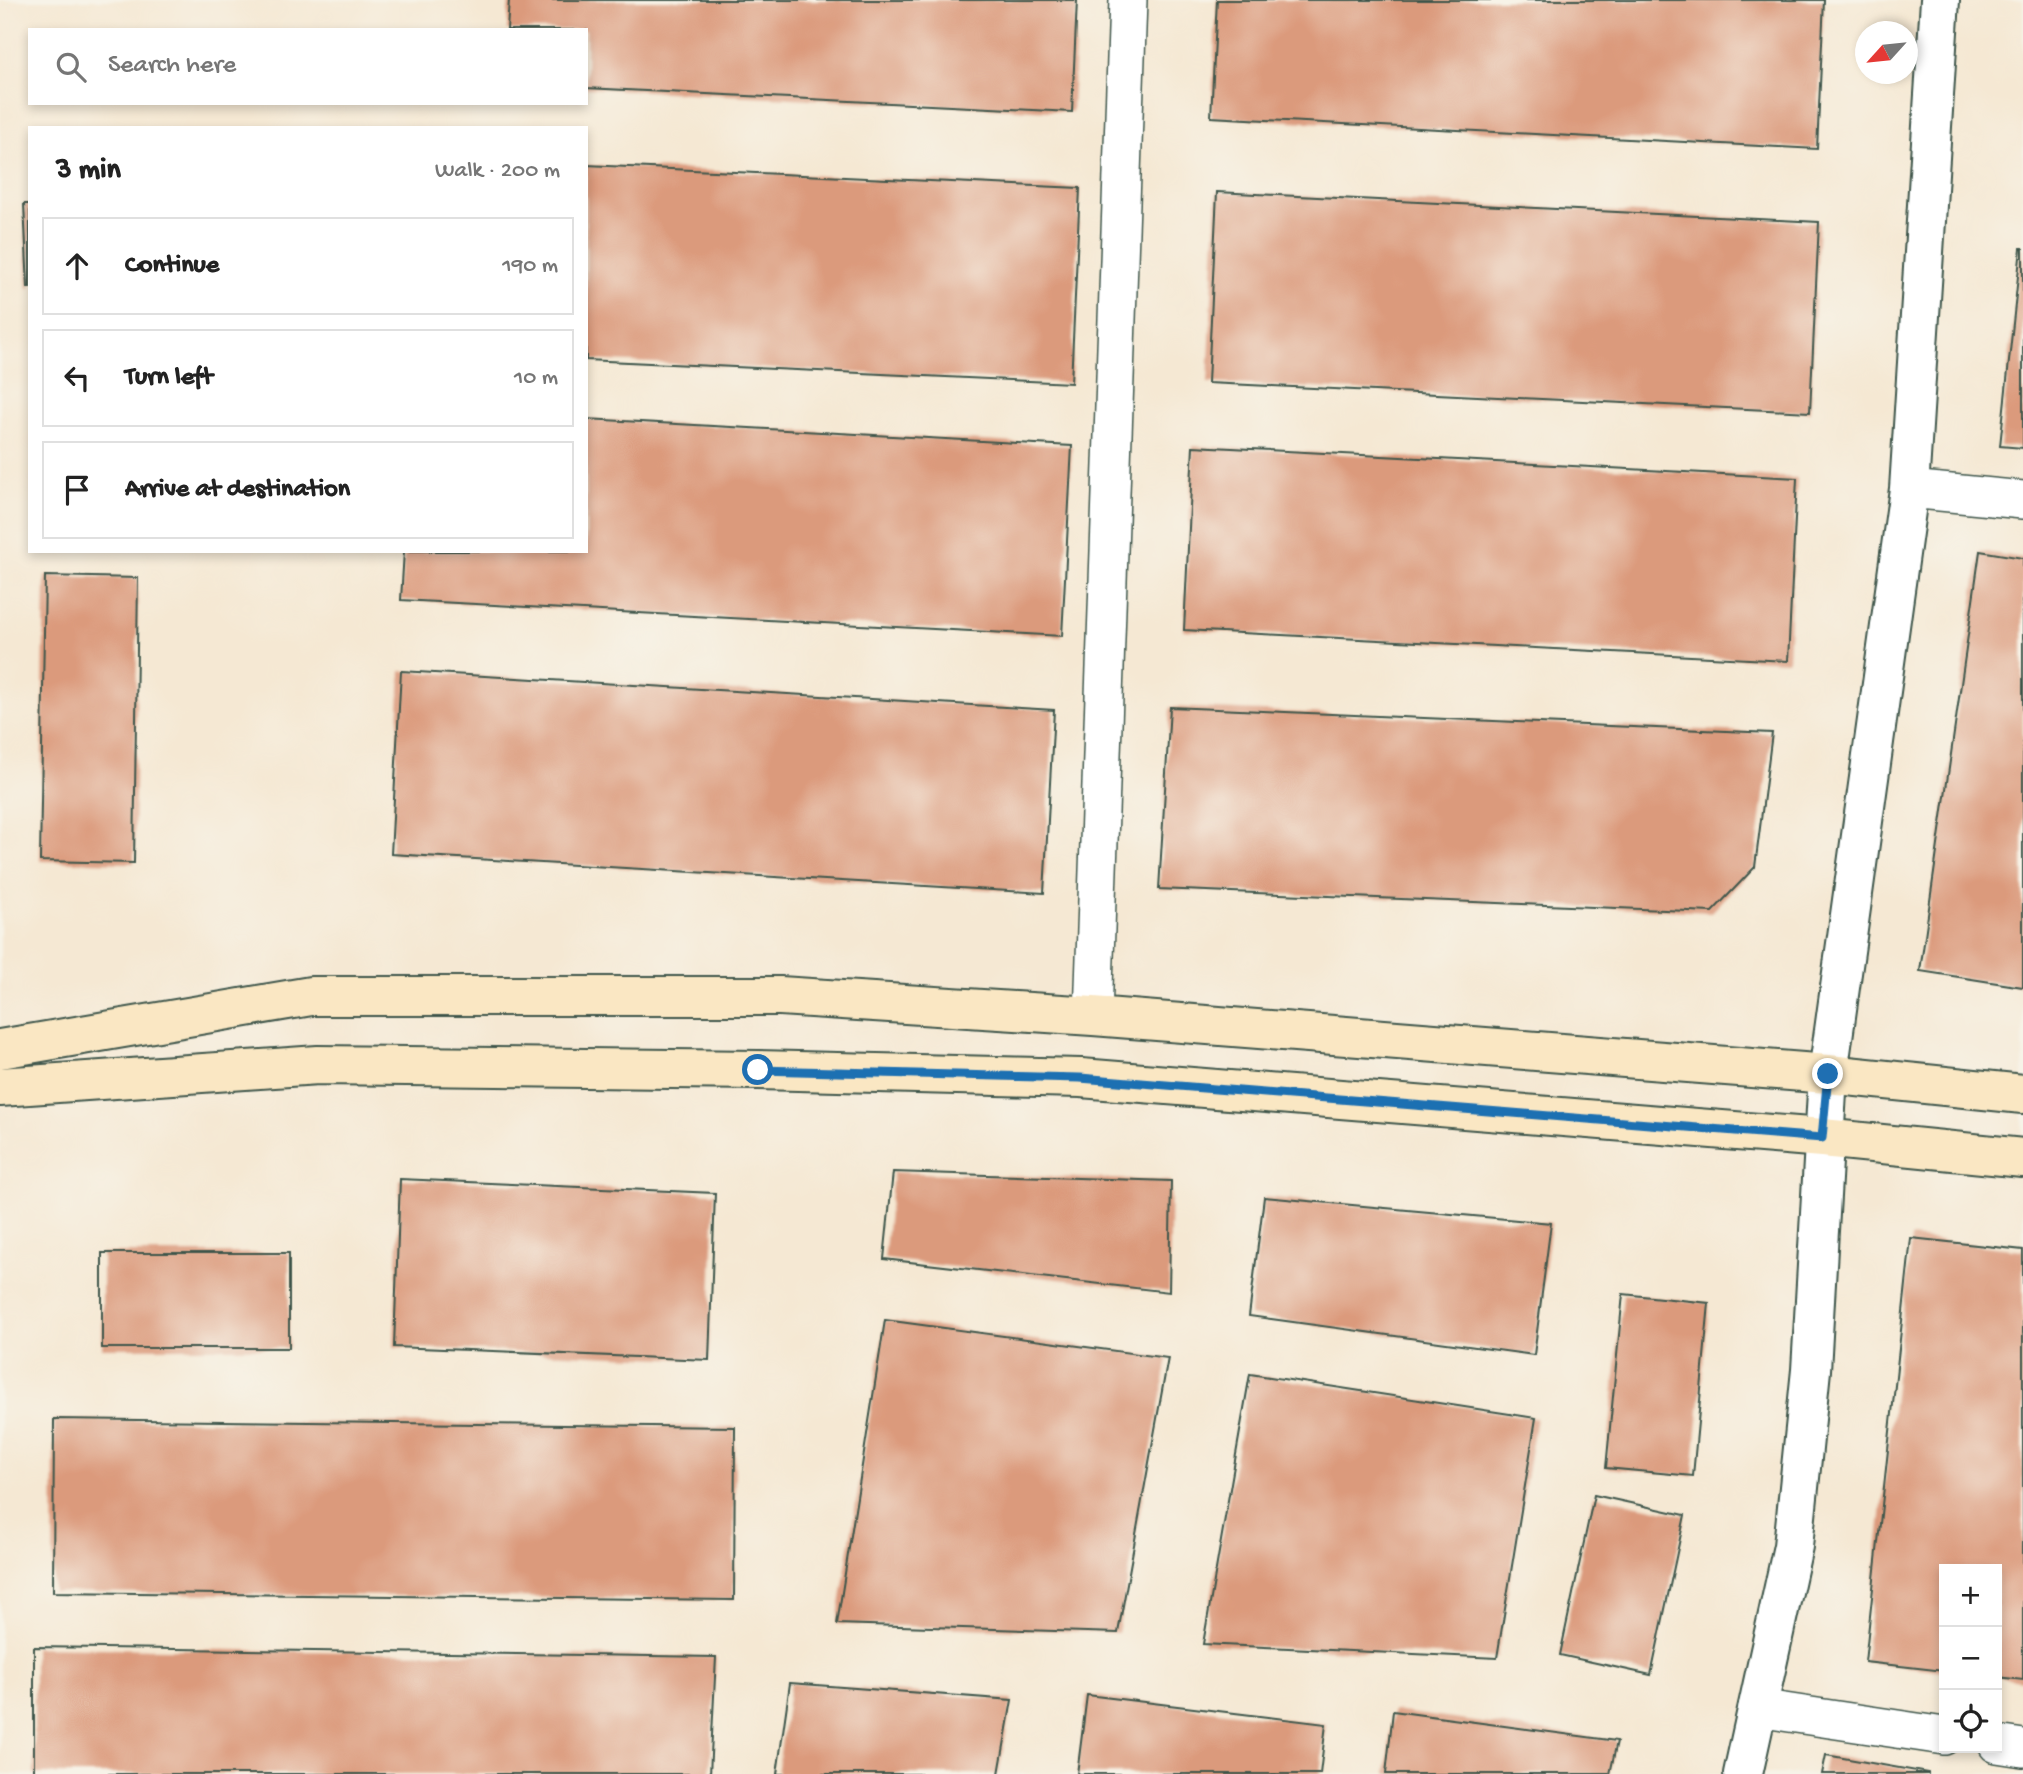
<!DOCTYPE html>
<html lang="en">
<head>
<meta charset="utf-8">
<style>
  :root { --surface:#fff; --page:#f2f2f2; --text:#222; --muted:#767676; --line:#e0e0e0 }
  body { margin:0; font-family:"Gochi Hand",sans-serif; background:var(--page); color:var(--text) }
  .controls { position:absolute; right:21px; bottom:21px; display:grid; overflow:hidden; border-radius:0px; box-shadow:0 4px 10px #0003 }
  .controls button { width:63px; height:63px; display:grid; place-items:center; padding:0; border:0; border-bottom:2px solid var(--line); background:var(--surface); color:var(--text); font:35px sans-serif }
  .compass { position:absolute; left:1855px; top:21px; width:63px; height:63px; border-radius:50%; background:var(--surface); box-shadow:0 4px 10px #0003; rotate:243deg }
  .stop { position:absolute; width:21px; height:21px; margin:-16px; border:5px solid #1f6fb2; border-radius:50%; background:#fff }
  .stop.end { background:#1f6fb2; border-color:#fff; box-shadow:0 2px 7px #0008 }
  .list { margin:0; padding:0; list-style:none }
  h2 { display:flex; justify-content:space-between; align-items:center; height:91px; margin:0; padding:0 28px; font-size:30px }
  h2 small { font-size:23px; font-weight:400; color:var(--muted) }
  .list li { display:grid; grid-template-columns:46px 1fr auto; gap:21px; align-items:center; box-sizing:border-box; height:98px; margin:0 14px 14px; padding:0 14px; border:2px solid var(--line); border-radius:0px }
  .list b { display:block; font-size:26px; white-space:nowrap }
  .list em { font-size:23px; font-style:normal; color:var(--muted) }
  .icon { flex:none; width:38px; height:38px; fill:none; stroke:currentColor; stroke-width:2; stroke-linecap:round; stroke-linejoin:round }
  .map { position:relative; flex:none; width:2023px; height:1774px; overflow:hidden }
  .search { position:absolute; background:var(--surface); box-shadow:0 4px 10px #0003; left:28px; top:28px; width:560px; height:77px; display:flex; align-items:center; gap:18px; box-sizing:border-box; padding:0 24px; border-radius:0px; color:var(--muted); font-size:26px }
  .panel { position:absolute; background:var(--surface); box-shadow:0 4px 10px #0003; left:28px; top:126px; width:560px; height:427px; border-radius:0px }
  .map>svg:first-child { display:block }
  .building { fill:#db9a7c }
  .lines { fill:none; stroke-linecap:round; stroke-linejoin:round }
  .minor-casing { stroke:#3f574c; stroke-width:40 }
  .tertiary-casing { stroke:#3f574c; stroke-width:42 }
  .secondary-casing { stroke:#3f574c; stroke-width:42 }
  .minor { stroke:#fff; stroke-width:37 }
  .tertiary { stroke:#fff; stroke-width:38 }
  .secondary { stroke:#fae7c3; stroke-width:38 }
  .route { stroke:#1f6fb2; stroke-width:9 }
</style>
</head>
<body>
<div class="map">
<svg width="2023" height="1774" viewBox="0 0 2023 1774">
  <rect width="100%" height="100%" fill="#f7f3e8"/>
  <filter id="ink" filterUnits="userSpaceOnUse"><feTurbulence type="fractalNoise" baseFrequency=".0143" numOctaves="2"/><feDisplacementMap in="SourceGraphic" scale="14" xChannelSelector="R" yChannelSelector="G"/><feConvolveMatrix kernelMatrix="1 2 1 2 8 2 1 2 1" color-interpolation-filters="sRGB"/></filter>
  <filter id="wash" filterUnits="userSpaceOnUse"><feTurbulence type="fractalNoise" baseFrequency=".00686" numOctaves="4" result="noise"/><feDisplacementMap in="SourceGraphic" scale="28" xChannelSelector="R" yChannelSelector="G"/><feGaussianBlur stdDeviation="1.57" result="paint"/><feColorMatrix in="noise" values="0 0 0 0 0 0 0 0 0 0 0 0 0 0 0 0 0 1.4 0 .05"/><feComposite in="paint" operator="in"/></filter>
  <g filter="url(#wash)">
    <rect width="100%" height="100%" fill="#f5e8d3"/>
    <g id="blocks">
      <g class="building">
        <polygon points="509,0 1077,0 1072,112 586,88 586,30 507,30"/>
        <polygon points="1217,0 1824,0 1817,149 1211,117"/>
        <polygon points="586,165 1080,188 1071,383 586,360"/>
        <polygon points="1217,192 1819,222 1810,412 1208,383"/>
        <polygon points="24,204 30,204 30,288 28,288"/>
        <polygon points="2021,248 2023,248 2023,448 2000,446"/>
        <polygon points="586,419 1072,446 1062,636 401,600 404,551 586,551"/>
        <polygon points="1193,446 1797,478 1788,661 1184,630"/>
        <polygon points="1980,551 2023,558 2023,987 1920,971"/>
        <polygon points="45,576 138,578 134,863 40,861"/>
        <polygon points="401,671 1054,710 1044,893 391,854"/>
        <polygon points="1170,707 1772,733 1755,867 1712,912 1159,889"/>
        <polygon points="893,1172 1171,1181 1169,1292 884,1259"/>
        <polygon points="400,1179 715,1193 709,1360 394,1347"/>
        <polygon points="1264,1197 1551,1223 1534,1355 1249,1316"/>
        <polygon points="1911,1238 2023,1250 2023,1680 1997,1677 1997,1569 1944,1569 1944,1671 1865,1662"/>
        <rect x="102" y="1253" width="187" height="95"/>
        <polygon points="1623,1294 1709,1303 1693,1476 1606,1468"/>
        <polygon points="885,1320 1168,1358 1118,1633 837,1624"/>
        <polygon points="1250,1374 1536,1418 1497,1658 1203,1644"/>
        <polygon points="54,1419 735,1427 734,1600 53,1592"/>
        <polygon points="1594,1495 1685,1515 1651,1675 1560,1655"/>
        <polygon points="34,1647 716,1657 710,1774 34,1774"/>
        <polygon points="790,1683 1012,1700 999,1774 777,1774"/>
        <polygon points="1087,1695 1326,1724 1320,1774 1077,1774"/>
        <polygon points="1393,1711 1617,1741 1610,1774 1386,1774"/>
        <polygon points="1826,1755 1928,1773 1928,1774 1822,1774"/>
      </g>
    </g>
  </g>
  <g filter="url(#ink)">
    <use href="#blocks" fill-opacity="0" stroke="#3f574c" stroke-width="2"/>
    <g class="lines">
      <defs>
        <g id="minor">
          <polyline points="1909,489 2023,500"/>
          <polyline points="1093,1016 1128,0"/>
          <polyline points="1757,1708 1944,1736"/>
          <polyline points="1997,1744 2023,1748"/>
        </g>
        <polyline id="tertiary" points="1743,1774 1793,1546 1811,1370 1828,1074 1909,489 1940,0"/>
        <g id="secondary">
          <polyline points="0,1049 311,996 780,996 1093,1016 1828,1074 2023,1094"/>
          <polyline points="0,1087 318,1065 758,1070 1081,1078 1822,1138 2023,1158"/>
        </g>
      </defs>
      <use href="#minor" class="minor-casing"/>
      <use href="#tertiary" class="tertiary-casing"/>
      <use href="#secondary" class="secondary-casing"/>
      <use href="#minor" class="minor"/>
      <use href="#tertiary" class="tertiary"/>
      <use href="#secondary" class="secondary"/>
    </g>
  </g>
  <g class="lines" filter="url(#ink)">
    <polyline class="route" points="758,1070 1080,1078 1822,1138 1828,1074"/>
  </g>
</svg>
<div class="controls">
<button>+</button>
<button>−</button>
<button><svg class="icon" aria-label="locate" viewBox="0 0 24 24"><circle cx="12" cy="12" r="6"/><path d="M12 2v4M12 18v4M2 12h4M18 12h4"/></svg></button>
</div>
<svg class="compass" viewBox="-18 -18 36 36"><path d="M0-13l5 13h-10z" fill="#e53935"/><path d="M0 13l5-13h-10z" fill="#767676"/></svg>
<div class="stop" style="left:758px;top:1070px"></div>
<div class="stop end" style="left:1828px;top:1074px"></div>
<div class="search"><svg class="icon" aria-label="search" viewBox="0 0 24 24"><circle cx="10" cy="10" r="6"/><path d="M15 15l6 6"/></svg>Search here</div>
<section class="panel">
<h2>3 min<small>Walk · 200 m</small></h2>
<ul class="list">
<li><svg class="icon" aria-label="ahead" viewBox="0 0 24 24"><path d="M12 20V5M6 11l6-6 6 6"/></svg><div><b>Continue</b></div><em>190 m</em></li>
<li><svg class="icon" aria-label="left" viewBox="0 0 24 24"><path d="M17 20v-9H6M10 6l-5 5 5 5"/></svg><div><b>Turn left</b></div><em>10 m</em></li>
<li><svg class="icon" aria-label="arrive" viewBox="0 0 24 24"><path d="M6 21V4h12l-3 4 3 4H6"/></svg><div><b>Arrive at destination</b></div></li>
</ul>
</section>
</div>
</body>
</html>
